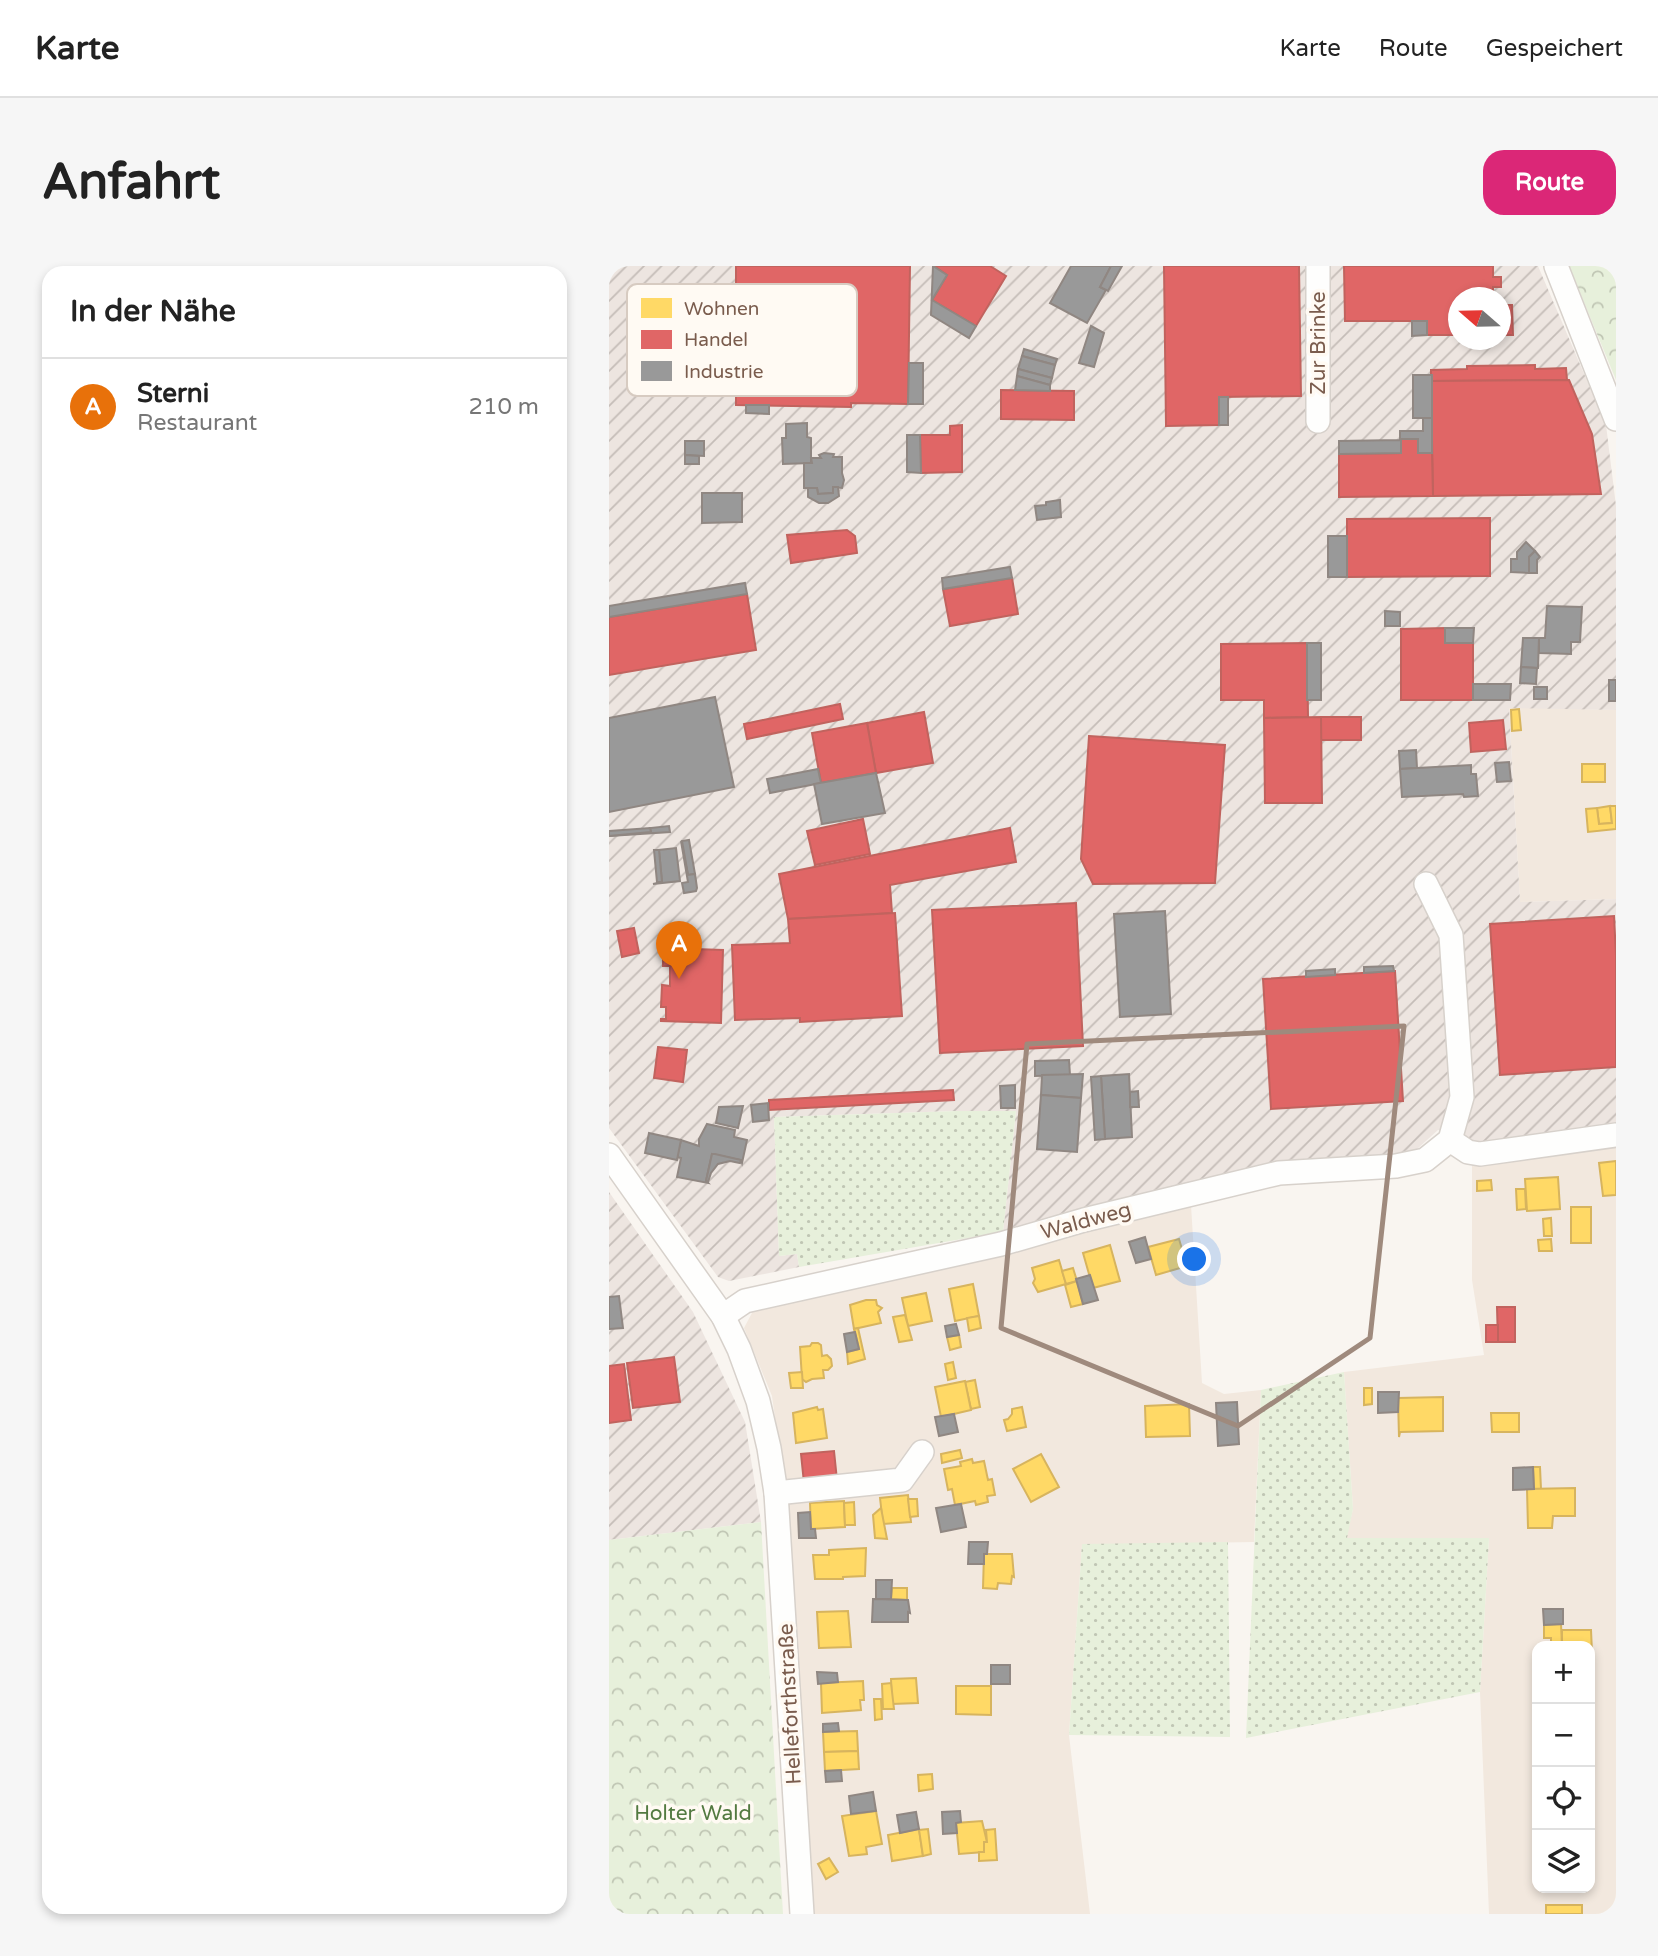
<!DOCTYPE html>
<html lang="de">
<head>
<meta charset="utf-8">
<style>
  :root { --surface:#fff; --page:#f6f6f6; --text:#222; --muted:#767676; --line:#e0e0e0; --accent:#db2777 }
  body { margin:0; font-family:"Varela Round",sans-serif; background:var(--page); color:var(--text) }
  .controls { position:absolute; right:21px; bottom:21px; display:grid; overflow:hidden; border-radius:14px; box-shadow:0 4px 10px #0003 }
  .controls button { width:63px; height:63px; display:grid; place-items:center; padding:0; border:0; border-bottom:2px solid var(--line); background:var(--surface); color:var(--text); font:35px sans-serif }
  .compass { position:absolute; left:839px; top:21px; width:63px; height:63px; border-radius:50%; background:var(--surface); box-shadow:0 4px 10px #0003; rotate:290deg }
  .you { position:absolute; left:586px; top:994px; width:24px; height:24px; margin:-18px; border:5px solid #fff; border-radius:50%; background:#1a73e8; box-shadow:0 0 0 10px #1a73e833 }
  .badge { display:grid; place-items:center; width:46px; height:46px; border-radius:50%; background:var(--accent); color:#fff; font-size:23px; font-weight:700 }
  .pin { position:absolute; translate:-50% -58px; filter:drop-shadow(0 2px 4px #0008) }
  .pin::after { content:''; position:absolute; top:37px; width:24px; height:21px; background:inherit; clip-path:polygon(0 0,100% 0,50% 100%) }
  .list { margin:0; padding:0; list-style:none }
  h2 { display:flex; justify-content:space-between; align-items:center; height:91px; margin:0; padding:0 28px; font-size:30px }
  h2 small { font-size:23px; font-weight:400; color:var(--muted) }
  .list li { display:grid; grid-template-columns:46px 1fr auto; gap:21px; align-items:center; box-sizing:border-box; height:98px; padding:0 28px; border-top:2px solid var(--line) }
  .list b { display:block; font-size:26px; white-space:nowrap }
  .list p { margin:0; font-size:23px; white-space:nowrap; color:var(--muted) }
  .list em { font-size:23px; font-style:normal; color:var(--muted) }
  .icon { flex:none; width:38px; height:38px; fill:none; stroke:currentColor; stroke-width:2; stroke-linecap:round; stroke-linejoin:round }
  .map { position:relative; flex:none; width:1007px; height:1648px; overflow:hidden; border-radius:21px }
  header { display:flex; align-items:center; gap:42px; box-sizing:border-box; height:98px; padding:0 35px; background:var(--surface); border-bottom:2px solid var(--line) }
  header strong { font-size:33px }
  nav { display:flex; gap:38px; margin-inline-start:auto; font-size:24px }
  .intro { display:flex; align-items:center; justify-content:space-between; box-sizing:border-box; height:168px; padding:0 42px }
  h1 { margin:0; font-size:49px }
  .button { padding:18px 32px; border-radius:21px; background:var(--accent); color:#fff; font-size:24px; font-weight:700 }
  main { display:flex; gap:42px; padding:0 42px }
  aside { flex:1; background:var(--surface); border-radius:21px; box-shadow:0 4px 10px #0003 }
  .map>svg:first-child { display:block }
  .residential { fill:#f2e8de; fill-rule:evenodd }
  .industrial { fill:url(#industrial-furrows); fill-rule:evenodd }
  .grass { fill:url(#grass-dots) }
  .forest { fill:url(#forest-crowns) }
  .homes { fill:#ffd966; stroke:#d7b45e; stroke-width:2 }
  .shops { fill:#e06666; stroke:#c1635e; stroke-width:2 }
  .industry { fill:#999; stroke:#908782; stroke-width:2 }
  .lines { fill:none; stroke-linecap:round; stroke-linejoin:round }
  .minor-casing { stroke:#d7d1cb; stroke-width:26 }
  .minor { stroke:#fefefd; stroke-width:23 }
  .marked { fill:none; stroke:#9f8a7d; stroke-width:5; stroke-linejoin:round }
  .labels { text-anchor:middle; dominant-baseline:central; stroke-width:7; stroke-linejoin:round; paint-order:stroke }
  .street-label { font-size:21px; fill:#7a5c4d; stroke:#fffaf3 }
  .park-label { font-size:21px; fill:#537a41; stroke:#fffaf3 }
  .key { fill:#fffaf3; stroke:#d7cbc1; stroke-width:2 }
  .key-label { font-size:19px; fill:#7a5c4d }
</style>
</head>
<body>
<header>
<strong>Karte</strong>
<nav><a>Karte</a><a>Route</a><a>Gespeichert</a></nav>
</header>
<div class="intro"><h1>Anfahrt</h1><a class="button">Route</a></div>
<main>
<aside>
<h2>In der Nähe<small></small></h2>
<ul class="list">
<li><span class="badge" style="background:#e8710a">A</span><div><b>Sterni</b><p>Restaurant</p></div><em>210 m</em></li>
</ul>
</aside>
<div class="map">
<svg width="1007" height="1648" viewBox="0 0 1007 1648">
  <defs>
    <pattern id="industrial-furrows" width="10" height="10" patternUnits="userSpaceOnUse" patternTransform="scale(1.75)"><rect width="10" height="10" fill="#ede5e0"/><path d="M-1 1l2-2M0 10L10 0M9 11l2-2" fill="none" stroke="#c5bdb8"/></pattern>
    <pattern id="grass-dots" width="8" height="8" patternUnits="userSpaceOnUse" patternTransform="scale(1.75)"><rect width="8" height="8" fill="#e7f0db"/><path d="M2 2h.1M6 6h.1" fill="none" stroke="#c0c6b4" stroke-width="1.8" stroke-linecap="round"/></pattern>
    <pattern id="forest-crowns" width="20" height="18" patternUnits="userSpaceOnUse" patternTransform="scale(1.75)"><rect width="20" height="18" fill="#e7f0db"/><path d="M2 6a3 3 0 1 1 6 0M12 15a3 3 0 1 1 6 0" fill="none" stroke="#c0c6b4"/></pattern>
  </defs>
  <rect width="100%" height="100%" fill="#f9f5f0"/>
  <g class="residential">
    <polygon points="900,441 1007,444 1007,633 911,636"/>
    <path d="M1007,876V1648H880L871,1426L880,1272H737L744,1243L735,1106L875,1089L863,1014V897ZM928,1380H981V1622H928Z"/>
    <polygon points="582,939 593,1117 615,1128 652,1124 645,1276 473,1279 460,1469 481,1648 200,1648 182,1268 163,1130 135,1062 144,1045"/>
  </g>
  <g class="industrial">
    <path d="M0,0H929L997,159L1007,240V444L900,442L911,636L1007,633V860L874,878L829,864L807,884L783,891L688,894L648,901L394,966L407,845H348L165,851L170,990L188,988L190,1001L120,1015L109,1011L0,862ZM850,32H892V74H850Z"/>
    <polygon points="0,926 84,1046 136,1156 152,1256 0,1274"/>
  </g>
  <g class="grass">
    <polygon points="348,845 407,845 394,966 190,1001 188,988 170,990 165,851"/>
    <polygon points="735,1106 744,1243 738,1272 880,1272 871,1426 637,1472 652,1124"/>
    <polygon points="619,1276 621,1471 460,1469 473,1278"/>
  </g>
  <g class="forest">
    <polygon points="960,0 1007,0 1007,114"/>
    <polygon points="152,1256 174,1648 0,1648 0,1274"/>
  </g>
  <g class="homes">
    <polygon points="910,443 912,464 903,465 902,444"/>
    <rect x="973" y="498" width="23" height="18"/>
    <polygon points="1001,540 1003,557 990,558 988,542"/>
    <polygon points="1001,540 1007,540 1007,563 979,566 977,543 988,542 990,558 1003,557"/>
    <polygon points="1007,895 1007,929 994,930 990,897"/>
    <polygon points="949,911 951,943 918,945 916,913"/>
    <polygon points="882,914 883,924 868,925 868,915"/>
    <polygon points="907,923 916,923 917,943 908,944"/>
    <rect x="962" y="941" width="20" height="36"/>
    <polygon points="942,952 943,970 935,970 934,953"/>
    <polygon points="570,973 578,1000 547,1009 539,981"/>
    <polygon points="942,973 943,985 930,985 929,974"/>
    <polygon points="501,979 511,1015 484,1022 474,987"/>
    <polygon points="450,994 457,1018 429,1026 424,1017 426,1013 423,1002"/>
    <polygon points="464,1002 468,1015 457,1018 453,1005"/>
    <polygon points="468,1015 474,1038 462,1041 456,1019"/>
    <polygon points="364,1018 370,1050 346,1055 340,1023"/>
    <polygon points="317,1027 323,1055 299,1060 293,1032"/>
    <polygon points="257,1034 267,1034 268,1039 273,1042 269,1046 272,1057 245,1063 241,1039"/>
    <polygon points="296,1049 303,1074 290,1076 284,1051"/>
    <polygon points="370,1050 372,1062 360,1065 358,1052"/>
    <polygon points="249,1062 256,1093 239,1098 238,1086 250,1083 245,1063"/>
    <polygon points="350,1069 352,1081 341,1084 338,1071"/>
    <polygon points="203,1077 209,1077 212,1079 213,1090 218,1089 222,1093 223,1100 219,1104 214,1104 215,1112 203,1113 197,1116 193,1113 191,1081 201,1080"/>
    <polygon points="344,1096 347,1112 339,1114 336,1098"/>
    <polygon points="193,1106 194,1122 182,1122 180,1107"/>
    <polygon points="366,1114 371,1141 362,1143 356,1116"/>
    <polygon points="356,1115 362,1144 332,1151 326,1121"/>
    <polygon points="755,1122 763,1122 763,1138 755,1139"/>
    <polygon points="834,1131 834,1165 791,1166 790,1171 789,1132"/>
    <polygon points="580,1138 581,1170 537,1171 536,1140"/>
    <polygon points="208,1141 209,1144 214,1143 218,1172 187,1177 184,1147"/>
    <polygon points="413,1141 417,1161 398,1165 395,1154 399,1153 403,1148 403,1143"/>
    <polygon points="882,1147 910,1147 910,1166 883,1166"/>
    <polygon points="351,1184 353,1192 333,1197 332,1188"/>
    <polygon points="432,1188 450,1221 422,1236 404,1203"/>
    <polygon points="363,1193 364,1197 375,1195 379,1214 383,1213 386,1229 378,1230 379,1236 367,1239 366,1235 346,1239 343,1223 339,1224 335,1203 352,1200 351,1196"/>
    <polygon points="924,1201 931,1201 932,1223 925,1223"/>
    <polygon points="966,1222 966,1250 944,1250 943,1262 919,1262 918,1223"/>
    <polygon points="299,1229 302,1256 274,1258 271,1232"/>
    <polygon points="299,1233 308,1233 309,1250 301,1251"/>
    <polygon points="235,1235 236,1261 202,1263 201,1237"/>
    <polygon points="245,1236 246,1259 236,1259 235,1237"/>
    <polygon points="272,1242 278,1273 266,1272 264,1249"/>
    <polygon points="257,1282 256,1310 234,1311 234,1313 206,1313 204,1289 220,1289 220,1284"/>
    <polygon points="375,1288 403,1288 405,1311 403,1310 402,1318 389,1317 388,1323 374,1322"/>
    <polygon points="283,1322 298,1322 298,1334 282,1333"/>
    <polygon points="239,1345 242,1381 210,1382 208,1346"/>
    <polygon points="952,1358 953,1380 942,1380 942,1372 935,1372 935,1359"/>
    <polygon points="953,1364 982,1364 983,1386 981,1386 981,1380 953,1380"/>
    <polygon points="307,1412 309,1437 283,1438 282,1413"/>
    <polygon points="254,1415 255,1434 251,1434 252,1444 213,1447 212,1417"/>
    <polygon points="282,1417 285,1443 274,1443 273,1418"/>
    <polygon points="347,1420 382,1420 382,1449 347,1448"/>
    <polygon points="265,1433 272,1433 273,1453 266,1454"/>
    <polygon points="248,1465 249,1485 215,1486 214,1466"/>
    <polygon points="249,1485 250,1503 216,1505 215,1486"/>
    <polygon points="323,1508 324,1523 310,1525 309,1509"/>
    <polygon points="267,1545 273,1578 257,1581 258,1588 240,1590 233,1550"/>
    <polygon points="373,1555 378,1576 375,1576 375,1586 350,1588 347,1557"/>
    <polygon points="310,1563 314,1590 283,1595 279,1569"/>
    <polygon points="319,1563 322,1588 314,1590 310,1564"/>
    <polygon points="386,1563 388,1594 370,1595 370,1586 375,1586 375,1576 378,1576 377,1564"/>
    <polygon points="220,1592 229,1606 217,1613 209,1598"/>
    <rect x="937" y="1639" width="36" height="9"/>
  </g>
  <g class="shops">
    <polygon points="127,0 301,0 299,138 242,137 242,141 127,139"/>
    <polygon points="381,0 397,10 367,60 323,34 338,9 325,0"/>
    <polygon points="555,0 690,0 692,130 610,131 610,159 557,160"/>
    <polygon points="735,0 884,0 884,11 892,11 892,21 884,21 884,32 850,32 850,69 818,69 818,55 736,55"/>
    <polygon points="892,39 903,39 904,69 892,69"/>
    <polygon points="926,99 926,103 957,102 958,114 822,115 822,104 858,103 858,100"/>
    <polygon points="960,114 983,168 992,228 824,230 822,115"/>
    <polygon points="392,124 465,125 465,154 392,153"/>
    <polygon points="353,159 353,206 312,207 311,169 341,169 341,160"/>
    <polygon points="792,173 809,173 809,187 823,187 824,230 730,231 730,188 792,187"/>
    <polygon points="881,252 881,310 738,311 738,253"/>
    <polygon points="238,264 246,270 248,287 182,297 178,269"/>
    <polygon points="403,312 409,348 341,360 334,323"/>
    <polygon points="138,328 147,384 0,409 0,351"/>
    <polygon points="836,362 836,377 864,377 864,434 792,434 792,363"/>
    <polygon points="698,377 699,451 655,452 655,434 612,434 612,378"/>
    <polygon points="231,438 234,453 138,473 135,458"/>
    <polygon points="315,446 324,497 267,507 258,457"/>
    <rect x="712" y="451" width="40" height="23"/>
    <polygon points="712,451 713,537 656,537 655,452"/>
    <polygon points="894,454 897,483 862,486 860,457"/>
    <polygon points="258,457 267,507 212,517 203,467"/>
    <polygon points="480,470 616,479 606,617 484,618 472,593"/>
    <polygon points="254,553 261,588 206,599 198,565"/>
    <polygon points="401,562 407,596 281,619 283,647 179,653 170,608"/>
    <polygon points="467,637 474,780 331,787 323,644"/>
    <polygon points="286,647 293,750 191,756 191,752 126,754 123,679 181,677 179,653"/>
    <polygon points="1005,650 1007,689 1007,801 891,809 881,658"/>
    <polygon points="25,662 30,687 13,691 8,665"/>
    <polygon points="54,682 114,684 112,757 52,755 52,753 57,753 57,741 52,741 53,719 61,720 61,700 54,700"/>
    <polygon points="786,705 794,835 662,843 654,713"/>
    <polygon points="49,781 78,784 74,816 45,812"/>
    <polygon points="344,824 345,834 160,844 160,834"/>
    <polygon points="888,1041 906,1041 906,1076 889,1076"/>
    <rect x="877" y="1059" width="12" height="17"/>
    <polygon points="65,1091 71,1136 24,1142 18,1097"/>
    <polygon points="15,1098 22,1154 0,1157 0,1100"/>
    <polygon points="225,1185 228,1214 195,1217 192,1188"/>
  </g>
  <g class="industry">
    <polygon points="324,0 338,9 323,34 367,60 360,72 322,49"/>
    <polygon points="462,0 502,0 491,21 497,24 478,57 441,37"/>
    <polygon points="502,0 513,0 499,25 491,21"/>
    <polygon points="803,55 818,55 818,69 803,70"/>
    <polygon points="482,60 495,67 485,101 470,97"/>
    <polygon points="415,83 448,93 446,99 413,90"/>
    <polygon points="413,90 446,99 443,112 409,103"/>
    <polygon points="300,97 314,97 314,138 299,138"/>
    <polygon points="409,103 443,112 441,119 408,110"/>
    <rect x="804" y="109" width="19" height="43"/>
    <polygon points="408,110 441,119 441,125 406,124"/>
    <rect x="610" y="131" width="9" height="28"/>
    <polygon points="137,139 160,139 160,148 137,147"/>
    <polygon points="814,152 823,152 823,187 809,187 809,173 792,173 792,187 730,188 730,175 791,174 791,165 814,165"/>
    <polygon points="198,157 198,171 202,172 202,197 174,198 173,172 177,172 177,158"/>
    <polygon points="298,169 311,169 312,207 298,206"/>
    <polygon points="76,175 95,175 95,190 76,189"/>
    <polygon points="215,187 225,188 224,191 233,191 233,207 235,214 233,222 224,221 224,227 209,228 208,222 195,222 195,197 203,197 202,192 212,192 210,189"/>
    <polygon points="76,189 90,190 90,198 76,198"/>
    <polygon points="224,221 229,221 230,230 219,237 210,237 199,231 199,222 208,222 209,228 224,227"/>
    <polygon points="93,227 133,227 133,256 93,257"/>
    <polygon points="451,234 452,251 428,254 426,240 437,239 437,236"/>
    <rect x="719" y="270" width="19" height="41"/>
    <polygon points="917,276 926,285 920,291 920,307 902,306 902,293 908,293 908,286"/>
    <polygon points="926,285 931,291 928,294 928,307 920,307 920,291"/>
    <polygon points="401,301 403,312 334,323 333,312"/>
    <polygon points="136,317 138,328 0,351 0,340"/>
    <polygon points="938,340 973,341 971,376 962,376 962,388 930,387 930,372 936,372"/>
    <polygon points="776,345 791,346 791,360 776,360"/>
    <polygon points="836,362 865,362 864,377 836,377"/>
    <polygon points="914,372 930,372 929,402 912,401"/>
    <rect x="698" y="377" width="14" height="57"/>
    <polygon points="912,401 928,402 927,418 911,417"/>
    <rect x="1000" y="414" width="7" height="21"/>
    <polygon points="864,418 902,418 901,434 864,434"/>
    <rect x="925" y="421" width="13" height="12"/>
    <polygon points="106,431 125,521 0,546 0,452"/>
    <polygon points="807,484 808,502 791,503 790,485"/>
    <polygon points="900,496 902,515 888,516 886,497"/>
    <polygon points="862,499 862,508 867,508 869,530 855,531 854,528 793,531 791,503"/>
    <polygon points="209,503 212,517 161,527 158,513"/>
    <polygon points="267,507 276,547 213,558 205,518"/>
    <polygon points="60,560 61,566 0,570 42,566 41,562"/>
    <polygon points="41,562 42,566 0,570 0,565"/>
    <polygon points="80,574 86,608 79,609 73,575"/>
    <polygon points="72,575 79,609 86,608 88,622 87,625 75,627 73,617 79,616"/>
    <polygon points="67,582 71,615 44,618 53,616 50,584"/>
    <polygon points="45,584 50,584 53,616 48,616"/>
    <polygon points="556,645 562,748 511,751 505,648"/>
    <polygon points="784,700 785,705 755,707 755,701"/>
    <polygon points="726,703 726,709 697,711 697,705"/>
    <polygon points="460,794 461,809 426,810 426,795"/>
    <polygon points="474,808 472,832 432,829 433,809"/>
    <polygon points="520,808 523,871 496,873 492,810"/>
    <polygon points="492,810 496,873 486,874 482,811"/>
    <polygon points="406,819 406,842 392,842 391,820"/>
    <polygon points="529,825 530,841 521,841 521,826"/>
    <polygon points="432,829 472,832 468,886 428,883"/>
    <polygon points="159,837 160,854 144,856 142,839"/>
    <polygon points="134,840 129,862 107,857 110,841"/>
    <polygon points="98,858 126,864 125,871 138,874 133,897 132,894 103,888 97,915 99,917 68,911 72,892 68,891 72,874 90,880 90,873"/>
    <polygon points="40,867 72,874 68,894 36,887"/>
    <polygon points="103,888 106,888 132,894 131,897 121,895 109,898 102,907 99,916 97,915"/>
    <polygon points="536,971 542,993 527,997 520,976"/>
    <polygon points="481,1009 489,1034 474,1038 467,1013"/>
    <polygon points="10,1030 14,1062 0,1063 0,1031"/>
    <polygon points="347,1058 350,1069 338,1071 336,1060"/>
    <polygon points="246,1066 250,1083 238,1086 235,1068"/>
    <polygon points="769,1126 790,1126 789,1146 769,1147"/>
    <polygon points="628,1136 630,1178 609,1180 607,1137"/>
    <polygon points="345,1148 349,1166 330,1170 326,1151"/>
    <polygon points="924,1201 925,1223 904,1224 904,1202"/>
    <polygon points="352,1238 357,1261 332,1266 327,1242"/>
    <polygon points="201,1246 202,1263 206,1263 207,1272 190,1272 189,1247"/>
    <polygon points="360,1276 379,1276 378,1288 375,1288 375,1298 359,1298"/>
    <polygon points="267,1314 283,1314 282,1333 267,1333"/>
    <polygon points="264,1333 299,1334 301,1347 299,1346 299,1356 263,1356"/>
    <polygon points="934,1343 954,1343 954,1358 935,1359"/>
    <rect x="382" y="1399" width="19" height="19"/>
    <polygon points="208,1406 228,1407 229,1416 209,1418"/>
    <polygon points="229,1457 230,1465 214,1466 214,1458"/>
    <polygon points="232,1504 233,1515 217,1516 216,1505"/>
    <polygon points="264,1526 267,1545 242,1548 240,1530"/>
    <polygon points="351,1545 352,1556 347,1557 348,1567 334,1568 333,1546"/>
    <polygon points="307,1546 310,1563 291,1567 288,1549"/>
  </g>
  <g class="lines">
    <defs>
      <g id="minor">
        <polyline points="709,0 709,155"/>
        <polyline points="947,0 1007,153"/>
        <polyline points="841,874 859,886 871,888 1007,869"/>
        <polyline points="0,889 114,1050 130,1083 149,1135 160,1182 167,1227 193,1648"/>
        <polyline points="114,1050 136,1035 392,978 475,954 670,907 787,900 816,894 841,874 853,831 842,669 817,618"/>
        <polyline points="167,1227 293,1214 313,1186"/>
      </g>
    </defs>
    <use href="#minor" class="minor-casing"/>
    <use href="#minor" class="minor"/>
  </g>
  <path class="marked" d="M795,760L761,1072L629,1160L392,1062L418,778Z"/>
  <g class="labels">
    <g class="street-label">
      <text transform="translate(709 77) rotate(-90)">Zur Brinke</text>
      <text transform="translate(477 955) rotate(-15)">Waldweg</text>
      <text transform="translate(181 1438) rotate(-93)">Helleforthstraße</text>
    </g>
    <g class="park-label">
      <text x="84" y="1547">Holter Wald</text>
    </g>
  </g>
  <rect x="18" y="18" width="230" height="112" rx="10" class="key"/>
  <rect x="32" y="32" width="31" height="20" fill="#ffd966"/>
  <rect x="32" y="64" width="31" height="19" fill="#e06666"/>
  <rect x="32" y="95" width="31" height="20" fill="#999"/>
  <g class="key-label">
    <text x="75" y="49">Wohnen</text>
    <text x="75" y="80">Handel</text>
    <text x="75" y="112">Industrie</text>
  </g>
</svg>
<div class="controls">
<button>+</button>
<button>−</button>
<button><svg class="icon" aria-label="locate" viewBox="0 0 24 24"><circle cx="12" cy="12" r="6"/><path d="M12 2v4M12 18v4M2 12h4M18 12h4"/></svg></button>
<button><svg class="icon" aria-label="layers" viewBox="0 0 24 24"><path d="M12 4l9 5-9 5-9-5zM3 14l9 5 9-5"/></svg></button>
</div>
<svg class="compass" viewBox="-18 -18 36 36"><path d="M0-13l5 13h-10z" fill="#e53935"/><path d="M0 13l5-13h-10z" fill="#767676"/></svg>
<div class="you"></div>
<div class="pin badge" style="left:70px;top:713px;background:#e8710a">A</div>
</div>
</main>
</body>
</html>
